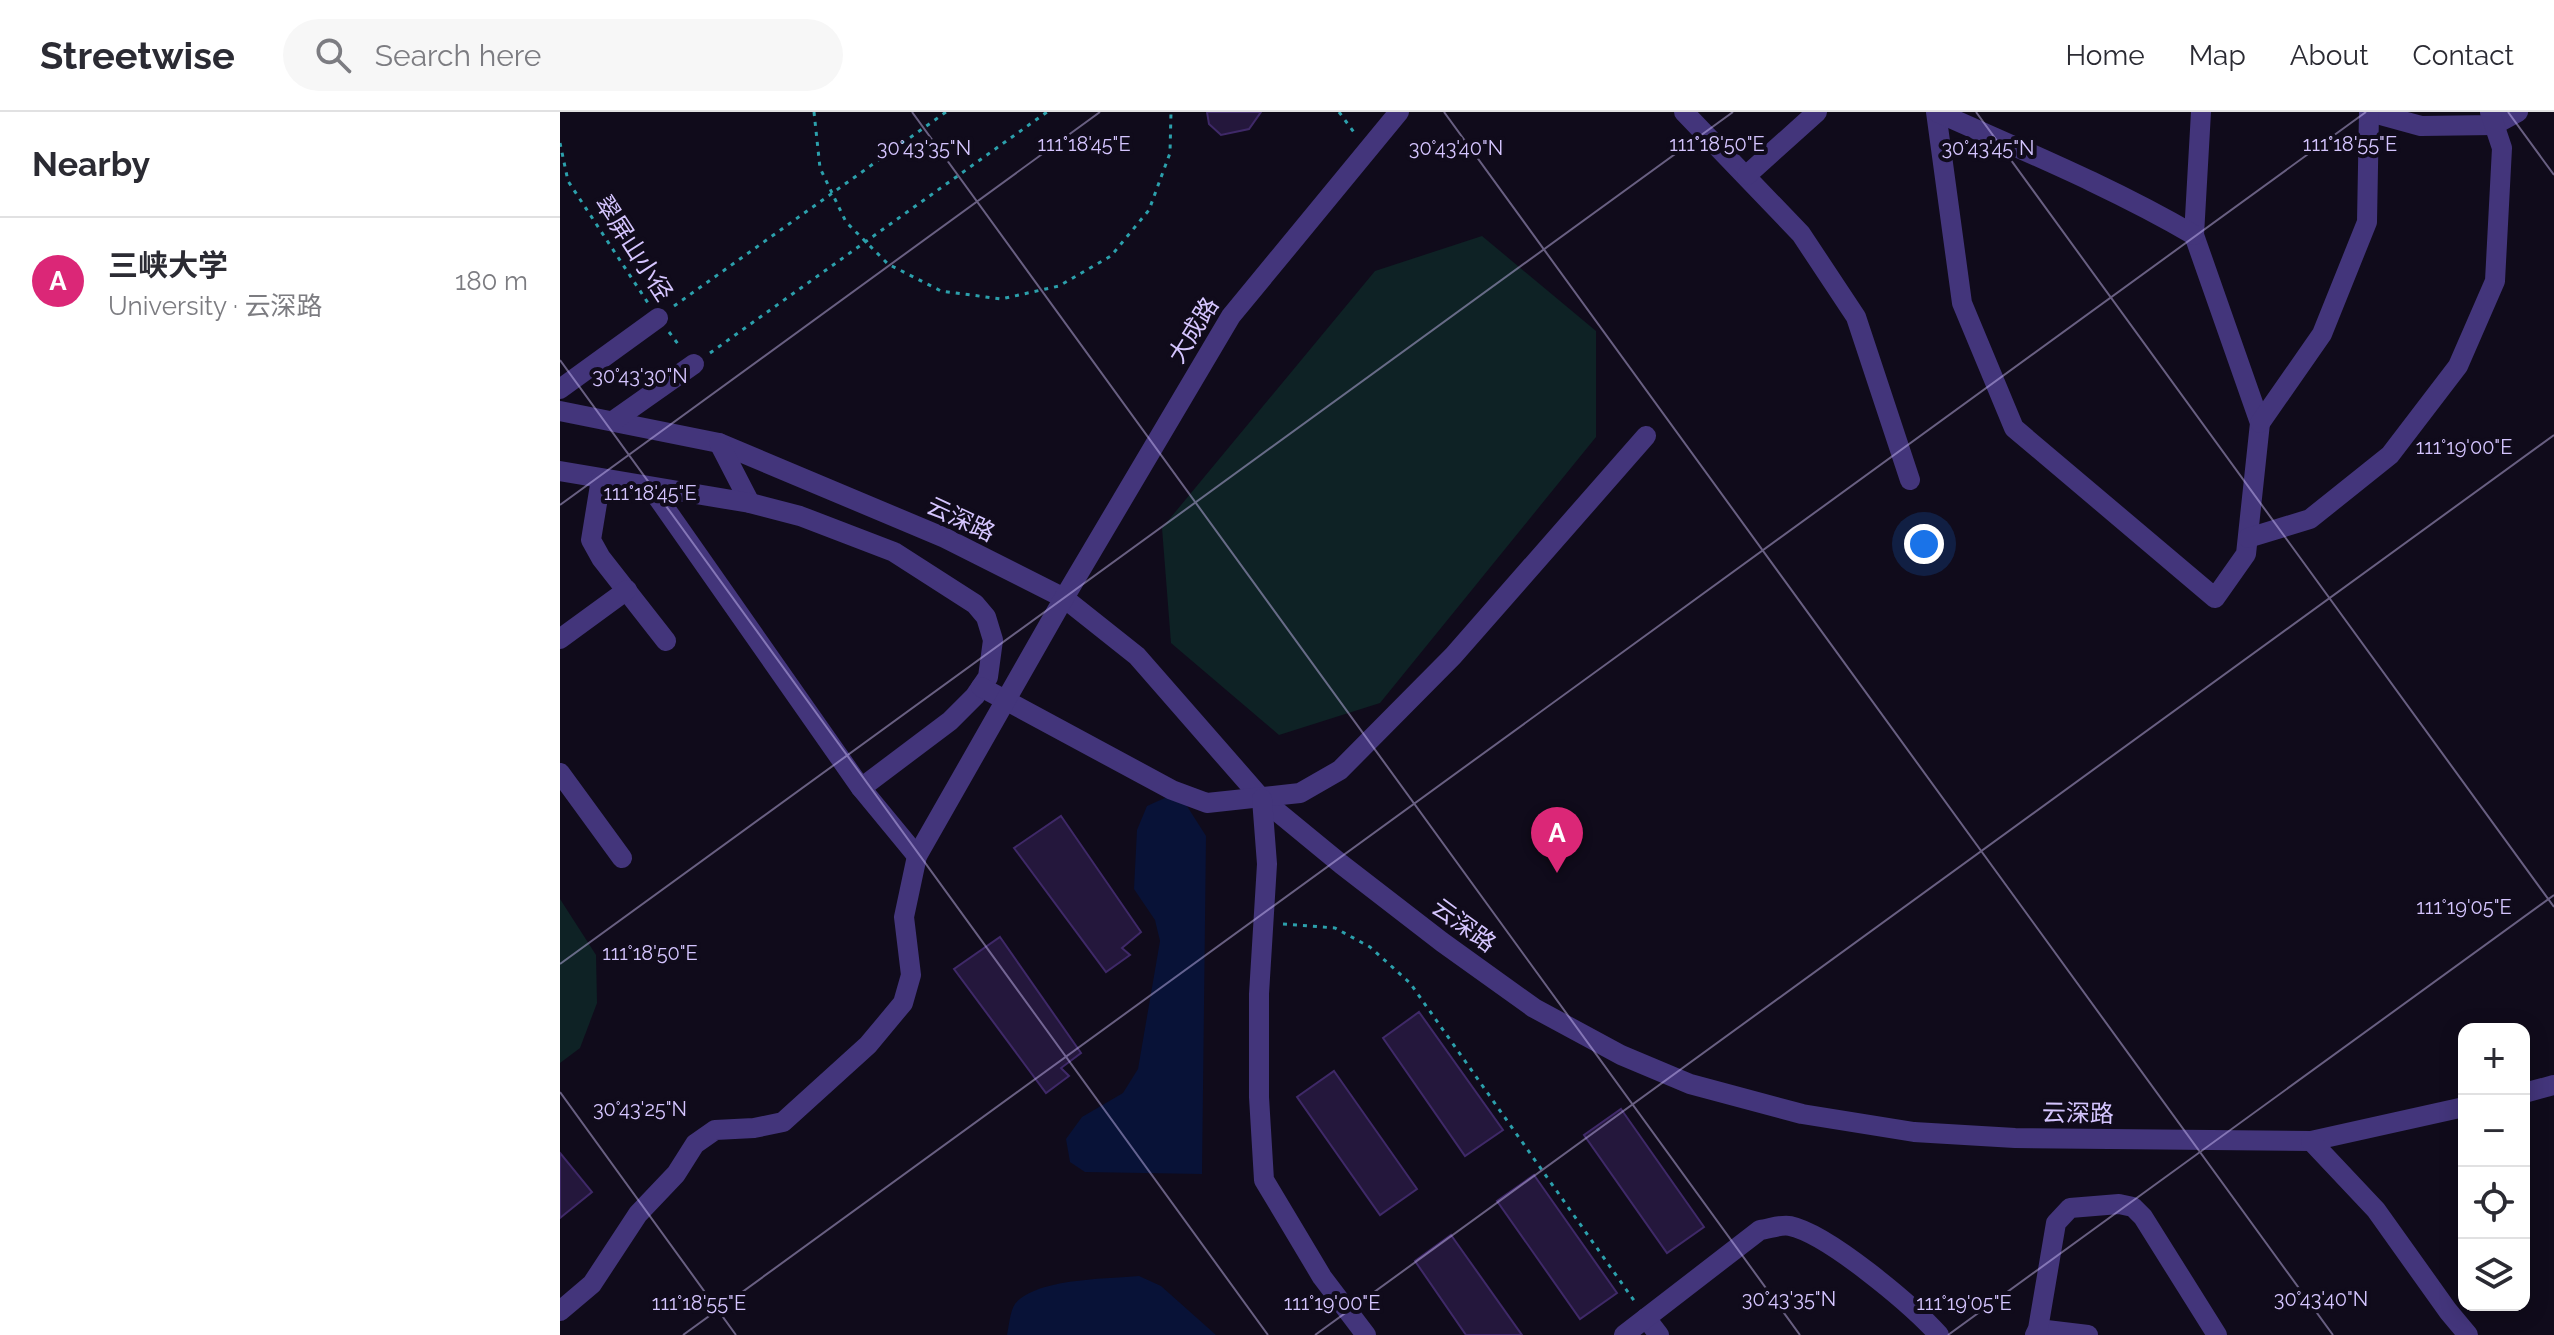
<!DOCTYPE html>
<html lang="en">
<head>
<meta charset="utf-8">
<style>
  :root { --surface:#fff; --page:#f7f7f7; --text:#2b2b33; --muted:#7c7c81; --line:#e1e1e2; --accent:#db2777 }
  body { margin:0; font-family:Raleway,"Noto Sans SC",sans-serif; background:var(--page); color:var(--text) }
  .controls { position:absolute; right:24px; bottom:24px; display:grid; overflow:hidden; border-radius:16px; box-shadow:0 4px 20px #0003 }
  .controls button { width:72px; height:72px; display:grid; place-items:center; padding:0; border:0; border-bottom:2px solid var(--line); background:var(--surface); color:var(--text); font:40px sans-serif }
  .you { position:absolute; left:1364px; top:432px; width:28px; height:28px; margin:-20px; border:6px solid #fff; border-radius:50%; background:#1a73e8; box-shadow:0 0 0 12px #1a73e833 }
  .badge { display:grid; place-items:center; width:52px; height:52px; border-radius:50%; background:var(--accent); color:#fff; font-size:26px; font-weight:700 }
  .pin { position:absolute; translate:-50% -66px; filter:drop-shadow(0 2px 4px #0008) }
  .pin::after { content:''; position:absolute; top:42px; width:28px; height:24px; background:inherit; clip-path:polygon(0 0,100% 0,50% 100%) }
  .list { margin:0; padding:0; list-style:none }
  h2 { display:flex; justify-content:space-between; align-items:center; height:104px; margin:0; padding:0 32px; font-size:34px }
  h2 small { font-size:26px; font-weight:400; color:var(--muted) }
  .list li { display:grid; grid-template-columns:52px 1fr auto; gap:24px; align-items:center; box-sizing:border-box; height:128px; padding:0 32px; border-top:2px solid var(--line) }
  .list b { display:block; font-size:30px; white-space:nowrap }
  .list p { margin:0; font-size:26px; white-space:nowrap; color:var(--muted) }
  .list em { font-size:26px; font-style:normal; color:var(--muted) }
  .icon { flex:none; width:44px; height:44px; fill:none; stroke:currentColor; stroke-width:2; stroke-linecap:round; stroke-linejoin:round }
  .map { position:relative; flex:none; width:1994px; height:1223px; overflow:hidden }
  header { display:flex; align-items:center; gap:48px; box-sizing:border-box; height:112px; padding:0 40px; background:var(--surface); border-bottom:2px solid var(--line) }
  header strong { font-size:38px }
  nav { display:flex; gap:44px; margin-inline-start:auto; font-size:28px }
  .search { width:560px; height:72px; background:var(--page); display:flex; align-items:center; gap:20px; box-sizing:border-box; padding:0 28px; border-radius:44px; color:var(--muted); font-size:30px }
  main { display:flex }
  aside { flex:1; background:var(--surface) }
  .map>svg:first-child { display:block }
  .green { fill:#0e2225 }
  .water { fill:#081237 }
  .building { fill:#24173c; stroke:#3f2968; stroke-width:2 }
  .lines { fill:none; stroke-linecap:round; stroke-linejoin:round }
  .path { stroke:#2ca0ac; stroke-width:3; stroke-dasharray:4 6; stroke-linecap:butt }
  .minor { stroke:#43357b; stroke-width:20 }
  .ticks { fill:none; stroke:#d5c5ff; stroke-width:2; stroke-opacity:0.45 }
  .labels { text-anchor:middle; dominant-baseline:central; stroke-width:8; stroke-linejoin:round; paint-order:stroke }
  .street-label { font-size:24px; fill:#d5c5ff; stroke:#100b1b }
  .ticks-label { font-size:20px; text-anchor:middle; fill:#d5c5ff; stroke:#100b1b; stroke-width:8; stroke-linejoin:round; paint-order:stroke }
</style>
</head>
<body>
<header>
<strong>Streetwise</strong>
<div class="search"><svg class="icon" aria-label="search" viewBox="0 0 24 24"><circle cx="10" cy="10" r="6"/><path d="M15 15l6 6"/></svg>Search here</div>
<nav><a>Home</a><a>Map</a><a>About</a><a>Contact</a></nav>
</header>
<main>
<aside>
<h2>Nearby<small></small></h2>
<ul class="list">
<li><span class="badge">A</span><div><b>三峡大学</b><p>University · 云深路</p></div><em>180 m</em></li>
</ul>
</aside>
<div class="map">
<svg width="1994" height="1223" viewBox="0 0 1994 1223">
  <rect width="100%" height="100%" fill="#100b1b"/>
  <g class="green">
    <polygon points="922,124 1036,219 1036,325 820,591 719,623 611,531 602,416 815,159"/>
    <polygon points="0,787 36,843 37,891 20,936 0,951"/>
  </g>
  <g class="water">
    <polygon points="618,680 646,724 642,1062 525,1060 510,1050 506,1027 522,1005 563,981 578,957 600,829 595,808 574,777 577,718 587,694"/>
    <path d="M579,1164L601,1174L656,1223H447C449,1214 450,1199 455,1192C476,1166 548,1167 579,1164Z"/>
  </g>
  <g class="building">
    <polygon points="647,0 701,0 689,17 661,23 649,12"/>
    <polygon points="501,704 581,820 562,836 570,843 546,860 454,736"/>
    <polygon points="440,825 521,941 501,956 509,964 486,981 394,857"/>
    <polygon points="859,900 943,1018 905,1044 823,926"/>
    <polygon points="774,959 857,1077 820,1103 737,985"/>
    <polygon points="1061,997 1144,1115 1107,1141 1024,1023"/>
    <polygon points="0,1041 32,1080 0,1106"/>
    <polygon points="974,1063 1057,1181 1020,1207 937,1089"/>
    <polygon points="891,1123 962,1223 906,1223 855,1149"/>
  </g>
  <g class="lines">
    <g class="path">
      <polyline points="254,0 260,56 286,110 328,152 381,179 441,187 499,174 551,144 589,98 610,41 611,0"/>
      <polyline points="779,0 796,23"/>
      <polyline points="0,31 8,69 88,191"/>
      <polyline points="114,194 386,0"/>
      <polyline points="109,220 121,236"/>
      <polyline points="150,241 487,0"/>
      <polyline points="723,812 775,816 810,835 850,871 1075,1190"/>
    </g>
    <g class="minor">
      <polyline points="1124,0 1241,122 1296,205 1350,368"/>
      <polyline points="1376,0 1402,191 1454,316 1655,486 1686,442 1700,311 1634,123 1641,0"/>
      <path d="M1377,0C1464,39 1552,75 1634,123"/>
      <polyline points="1810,0 1861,14 1934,13 1958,0"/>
      <polyline points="1187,63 1257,0"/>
      <polyline points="0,277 98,206"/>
      <polyline points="0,299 159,331 385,426 504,486 577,544 702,687 781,752 882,830 974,896 1061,943 1130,972 1242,1002 1354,1020 1455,1026 1751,1029 1904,995"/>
      <polyline points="53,309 134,252"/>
      <polyline points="1700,311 1762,222 1807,110 1809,0"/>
      <polyline points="159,331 190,391"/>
      <polyline points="0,359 190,391 240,404 334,440 415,492 426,505 433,528 428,565 415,584 390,609 301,676"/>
      <polyline points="41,367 31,428 41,446 106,529"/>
      <polyline points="91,376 301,676 357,744"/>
      <polyline points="1688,426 1750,407 1830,343 1898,254 1935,169 1942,36 1930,0"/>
      <polyline points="0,527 67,478"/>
      <polyline points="421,575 612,678 647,691 740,681 780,658 893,544 1086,324"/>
      <polyline points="0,661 62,746"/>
      <polyline points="702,687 707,752 699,882 699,985 704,1068 762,1165 806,1223"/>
      <polyline points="1964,981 1994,973"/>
      <polyline points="1751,1029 1816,1098 1888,1199 1908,1223"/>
      <polyline points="0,1199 32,1172 78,1102 116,1062 135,1032 155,1018 194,1016 223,1010 308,933 343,891 351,863 344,805 357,744 504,486 671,204 839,0"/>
      <polyline points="1086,1206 1099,1223"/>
      <polyline points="1478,1217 1528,1223"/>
      <path d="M1064,1223L1200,1118C1209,1117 1221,1112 1230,1114C1268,1122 1352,1193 1379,1223"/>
      <polyline points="1475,1223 1478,1217 1496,1111 1510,1096 1559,1092 1573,1095 1583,1105 1657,1223"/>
    </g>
  </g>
  <path class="ticks" d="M352,0L1240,1223M884,0L1773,1223M1416,0L1994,795M1948,0L1994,63M0,248L708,1223M0,393L540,0M0,852L1173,0M0,980L176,1223M123,1223L1806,0M755,1223L1994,323M1388,1223L1994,783"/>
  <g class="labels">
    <g class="street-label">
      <text transform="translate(74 136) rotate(57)">翠屏山小径</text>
      <text transform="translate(633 218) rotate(-58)">大成路</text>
      <text transform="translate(401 407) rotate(25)">云深路</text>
      <text transform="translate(904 813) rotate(36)">云深路</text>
      <text transform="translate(1518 1001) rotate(1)">云深路</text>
    </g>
  </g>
  <g class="ticks-label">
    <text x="1790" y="39">111°18'55"E</text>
    <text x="524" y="39">111°18'45"E</text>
    <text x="1157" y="39">111°18'50"E</text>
    <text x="364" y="43">30°43'35"N</text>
    <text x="1428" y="43">30°43'45"N</text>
    <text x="896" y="43">30°43'40"N</text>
    <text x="80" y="271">30°43'30"N</text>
    <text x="1904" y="342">111°19'00"E</text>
    <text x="90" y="388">111°18'45"E</text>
    <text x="1904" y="802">111°19'05"E</text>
    <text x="90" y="848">111°18'50"E</text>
    <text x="80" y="1004">30°43'25"N</text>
    <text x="1229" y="1194">30°43'35"N</text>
    <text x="1761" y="1194">30°43'40"N</text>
    <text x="139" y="1198">111°18'55"E</text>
    <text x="772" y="1198">111°19'00"E</text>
    <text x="1404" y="1198">111°19'05"E</text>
  </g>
</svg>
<div class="controls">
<button>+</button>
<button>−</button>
<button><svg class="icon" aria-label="locate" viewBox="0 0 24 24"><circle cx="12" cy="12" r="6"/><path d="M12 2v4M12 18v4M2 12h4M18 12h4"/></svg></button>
<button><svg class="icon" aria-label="layers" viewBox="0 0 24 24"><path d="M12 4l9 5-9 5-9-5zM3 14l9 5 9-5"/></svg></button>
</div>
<div class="you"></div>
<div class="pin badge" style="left:997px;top:761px">A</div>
</div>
</main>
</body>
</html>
